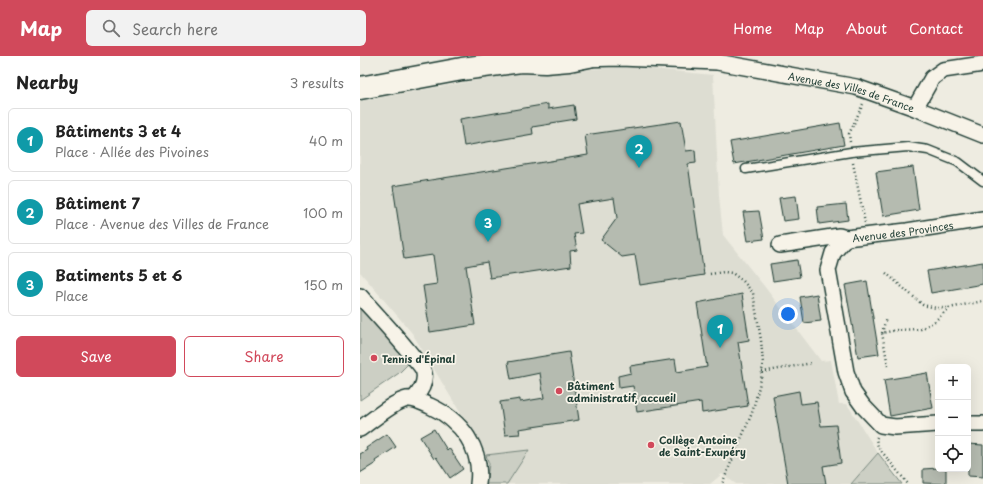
<!DOCTYPE html>
<html lang="en">
<head>
<meta charset="utf-8">
<style>
  :root { --surface:#fff; --page:#f2f2f2; --text:#222; --muted:#767676; --line:#e0e0e0; --accent:#d1495b }
  body { margin:0; font-family:"Playpen Sans",sans-serif; background:var(--page); color:var(--text) }
  .controls { position:absolute; right:12px; bottom:12px; display:grid; overflow:hidden; border-radius:6px; box-shadow:0 4px 16px #0002 }
  .controls button { width:36px; height:36px; display:grid; place-items:center; padding:0; border:0; border-bottom:1px solid var(--line); background:var(--surface); color:var(--text); font:20px sans-serif }
  .you { position:absolute; left:428px; top:258px; width:14px; height:14px; margin:-10px; border:3px solid #fff; border-radius:50%; background:#1a73e8; box-shadow:0 0 0 6px #1a73e833 }
  .badge { display:grid; place-items:center; width:26px; height:26px; border-radius:50%; background:var(--accent); color:#fff; font-size:13px; font-weight:700 }
  .pin { position:absolute; translate:-50% -33px; filter:drop-shadow(0 1px 2px #0008) }
  .pin::after { content:''; position:absolute; top:21px; width:14px; height:12px; background:inherit; clip-path:polygon(0 0,100% 0,50% 100%) }
  .list { margin:0; padding:0; list-style:none }
  h2 { display:flex; justify-content:space-between; align-items:center; height:52px; margin:0; padding:0 16px; font-size:17px }
  h2 small { font-size:13px; font-weight:400; color:var(--muted) }
  .list li { display:grid; grid-template-columns:26px 1fr auto; gap:12px; align-items:center; box-sizing:border-box; height:64px; margin:0 8px 8px; padding:0 8px; border:1px solid var(--line); border-radius:6px }
  .list b { display:block; font-size:15px; white-space:nowrap }
  .list p { margin:0; font-size:13px; white-space:nowrap; color:var(--muted) }
  .list em { font-size:13px; font-style:normal; color:var(--muted) }
  .actions { display:flex; gap:8px; padding:12px 16px }
  .actions a { flex:1; padding:9px 0; border:1px solid var(--accent); border-radius:6px; text-align:center; font-size:14px; color:var(--accent) }
  .actions .main { background:var(--accent); color:#fff }
  .icon { flex:none; width:22px; height:22px; fill:none; stroke:currentColor; stroke-width:2; stroke-linecap:round; stroke-linejoin:round }
  .map { position:relative; flex:none; width:623px; height:428px; overflow:hidden }
  header { display:flex; align-items:center; gap:24px; box-sizing:border-box; height:56px; padding:0 20px; background:var(--accent); color:#fff }
  header strong { font-size:19px }
  nav { display:flex; gap:22px; margin-inline-start:auto; font-size:14px }
  .search { width:280px; height:36px; background:var(--page); display:flex; align-items:center; gap:10px; box-sizing:border-box; padding:0 14px; border-radius:6px; color:var(--muted); font-size:15px }
  main { display:flex }
  aside { flex:1; background:var(--surface) }
  .map>svg:first-child { display:block }
  .built { fill:#ddddd2 }
  .green { fill:#cccfc4; stroke:#76867c }
  .building { fill:#b5bbb0; stroke:#1f3d34 }
  .lines { fill:none; stroke-linecap:round; stroke-linejoin:round }
  .lane-casing { stroke:#1f3d34; stroke-width:11 }
  .street-casing { stroke:#1f3d34; stroke-width:18 }
  .secondary-casing { stroke:#1f3d34; stroke-width:25 }
  .path { stroke:#1f3d34; stroke-width:2.5; stroke-dasharray:1 3; stroke-linecap:butt }
  .lane { stroke:#f7f3e8; stroke-width:8 }
  .street { stroke:#f7f3e8; stroke-width:15 }
  .secondary { stroke:#f7f3e8; stroke-width:22 }
  .poi-dot { fill:#d1495b; stroke:#f7f3e8; stroke-width:1.5 }
  .labels { text-anchor:middle; dominant-baseline:central; stroke-width:3.5; stroke-linejoin:round; paint-order:stroke }
  .street-label { font-size:10px; fill:#1f3d34; stroke:#f7f3e8 }
  .poi-label { font-size:10px; font-weight:bold; fill:#1f3d34; stroke:#f7f3e8; text-anchor:start }
</style>
</head>
<body>
<header>
<strong>Map</strong>
<div class="search"><svg class="icon" aria-label="search" viewBox="0 0 24 24"><circle cx="10" cy="10" r="6"/><path d="M15 15l6 6"/></svg>Search here</div>
<nav><a>Home</a><a>Map</a><a>About</a><a>Contact</a></nav>
</header>
<main>
<aside>
<h2>Nearby<small>3 results</small></h2>
<ul class="list">
<li><span class="badge" style="background:#0f9aa8">1</span><div><b>Bâtiments 3 et 4</b><p>Place · Allée des Pivoines</p></div><em>40 m</em></li>
<li><span class="badge" style="background:#0f9aa8">2</span><div><b>Bâtiment 7</b><p>Place · Avenue des Villes de France</p></div><em>100 m</em></li>
<li><span class="badge" style="background:#0f9aa8">3</span><div><b>Batiments 5 et 6</b><p>Place</p></div><em>150 m</em></li>
</ul>
<div class="actions"><a class="main">Save</a><a>Share</a></div>
</aside>
<div class="map">
<svg width="623" height="428" viewBox="0 0 623 428">
  <rect width="100%" height="100%" fill="#eeece1"/>
  <filter id="ink" filterUnits="userSpaceOnUse"><feTurbulence type="fractalNoise" baseFrequency=".025" numOctaves="2"/><feDisplacementMap in="SourceGraphic" scale="8" xChannelSelector="R" yChannelSelector="G"/><feConvolveMatrix kernelMatrix="1 2 1 2 8 2 1 2 1" color-interpolation-filters="sRGB"/></filter>
  <g filter="url(#ink)">
    <polygon class="built" points="273,11 353,19 359,140 363,179 404,230 461,305 471,304 479,348 487,348 518,397 491,428 376,428 362,418 350,428 147,428 169,395 126,399 52,277 0,216 0,45 164,16"/>
    <g class="green">
      <polygon points="0,249 7,256 48,308 39,317 0,344"/>
      <polygon points="169,394 147,428 126,428 129,408 126,399"/>
      <polygon points="518,397 542,428 491,428"/>
    </g>
    <g class="building">
      <polygon points="188,48 188,53 214,49 216,63 191,67 191,68 172,71 173,78 104,90 100,63"/>
      <polygon points="321,65 326,95 335,94 336,107 328,108 344,219 280,229 275,199 262,201 241,184 257,162 254,142 217,148 222,177 214,178 217,194 210,195 211,210 130,222 127,206 106,210 115,269 70,276 63,230 77,228 73,199 44,203 33,130 228,99 225,79"/>
      <polygon points="480,67 484,89 374,108 370,86"/>
      <polygon points="553,111 559,154 523,160 516,116"/>
      <polygon points="436,140 439,163 423,165 419,142"/>
      <polygon points="486,148 488,164 459,168 457,151"/>
      <polygon points="399,155 404,183 388,185 383,156"/>
      <polygon points="437,204 440,221 413,225 410,208"/>
      <polygon points="623,206 623,228 571,237 567,215"/>
      <polygon points="507,225 519,298 498,301 485,229"/>
      <polygon points="382,238 389,284 378,286 388,350 342,357 341,346 277,356 273,330 259,332 258,320 271,317 270,310 315,303 317,316 347,311 337,247"/>
      <polygon points="457,238 461,265 444,267 440,241"/>
      <polygon points="209,296 219,364 159,373 160,378 145,379 140,346 160,343 160,346 184,342 180,317 151,323 148,306"/>
      <polygon points="567,317 573,352 530,360 524,324"/>
      <polygon points="439,335 441,348 457,346 461,370 476,369 481,407 463,410 466,428 428,428 413,340"/>
      <polygon points="74,373 87,394 89,392 103,413 90,422 76,401 74,403 60,381"/>
      <polygon points="27,378 36,391 15,405 16,407 0,417 0,398 7,394 6,392"/>
      <polygon points="608,388 623,389 623,421 608,420"/>
      <polygon points="578,412 586,413 586,428 563,427 563,413"/>
    </g>
    <g class="lines">
      <defs>
        <polyline id="lane" points="386,113 491,96 548,91 568,94 598,106 623,125"/>
        <g id="street">
          <path id="s1" d="M219,3L260,2L357,6L496,31L555,52L623,79"/>
          <polyline points="555,52 572,22 583,14 623,8"/>
          <polyline points="420,189 479,180 486,182"/>
          <path d="M0,240C17,259 34,277 50,297C54,303 63,310 64,317C66,327 60,336 54,343"/>
          <path id="s2" d="M578,368L535,371L521,369L503,350L493,336L486,316L468,214L473,197L486,182L547,175L623,163"/>
          <polyline points="608,368 623,368"/>
          <path d="M0,373C11,365 35,345 47,343C55,342 63,347 70,350C101,364 123,393 118,428"/>
        </g>
        <polyline id="secondary" points="0,32 102,13 161,5 185,6 209,4 229,0"/>
      </defs>
      <use href="#lane" class="lane-casing"/>
      <use href="#street" class="street-casing"/>
      <use href="#secondary" class="secondary-casing"/>
      <g class="path">
        <polyline points="490,86 489,78 503,48"/>
        <polyline points="493,107 505,167"/>
        <polyline points="526,217 563,249 576,252 589,252"/>
        <polyline points="350,218 364,216 372,217 383,225 393,237 401,284 403,307 401,323 392,357 362,428"/>
        <polyline points="522,277 526,262"/>
        <polyline points="528,310 522,277 537,274 561,273 575,265 589,252 623,245"/>
        <polyline points="402,316 452,307"/>
        <polyline points="517,381 516,383 518,391 548,428"/>
      </g>
      <use href="#lane" class="lane"/>
      <use href="#street" class="street"/>
      <use href="#secondary" class="secondary"/>
    </g>
  </g>
  <g class="poi-dot">
    <circle cx="14" cy="302" r="4"/>
    <circle cx="199" cy="335" r="4"/>
    <circle cx="291" cy="389" r="4"/>
  </g>
  <g class="labels">
    <g class="street-label">
      <text stroke="none"><textPath href="#s1" startOffset="276">Avenue des Villes de France</textPath></text>
      <text stroke="none"><textPath href="#s2" startOffset="320">Avenue des Provinces</textPath></text>
    </g>
    <g class="poi-label">
      <text x="22" y="302">Tennis d'Épinal</text>
      <text x="207" y="329">Bâtiment<tspan x="207" dy="12">administratif, accueil</tspan></text>
      <text x="299" y="383">Collège Antoine<tspan x="299" dy="12">de Saint-Exupéry</tspan></text>
    </g>
  </g>
</svg>
<div class="controls">
<button>+</button>
<button>−</button>
<button><svg class="icon" aria-label="locate" viewBox="0 0 24 24"><circle cx="12" cy="12" r="6"/><path d="M12 2v4M12 18v4M2 12h4M18 12h4"/></svg></button>
</div>
<div class="you"></div>
<div class="pin badge" style="left:360px;top:292px;background:#0f9aa8">1</div>
<div class="pin badge" style="left:279px;top:112px;background:#0f9aa8">2</div>
<div class="pin badge" style="left:128px;top:186px;background:#0f9aa8">3</div>
</div>
</main>
</body>
</html>
